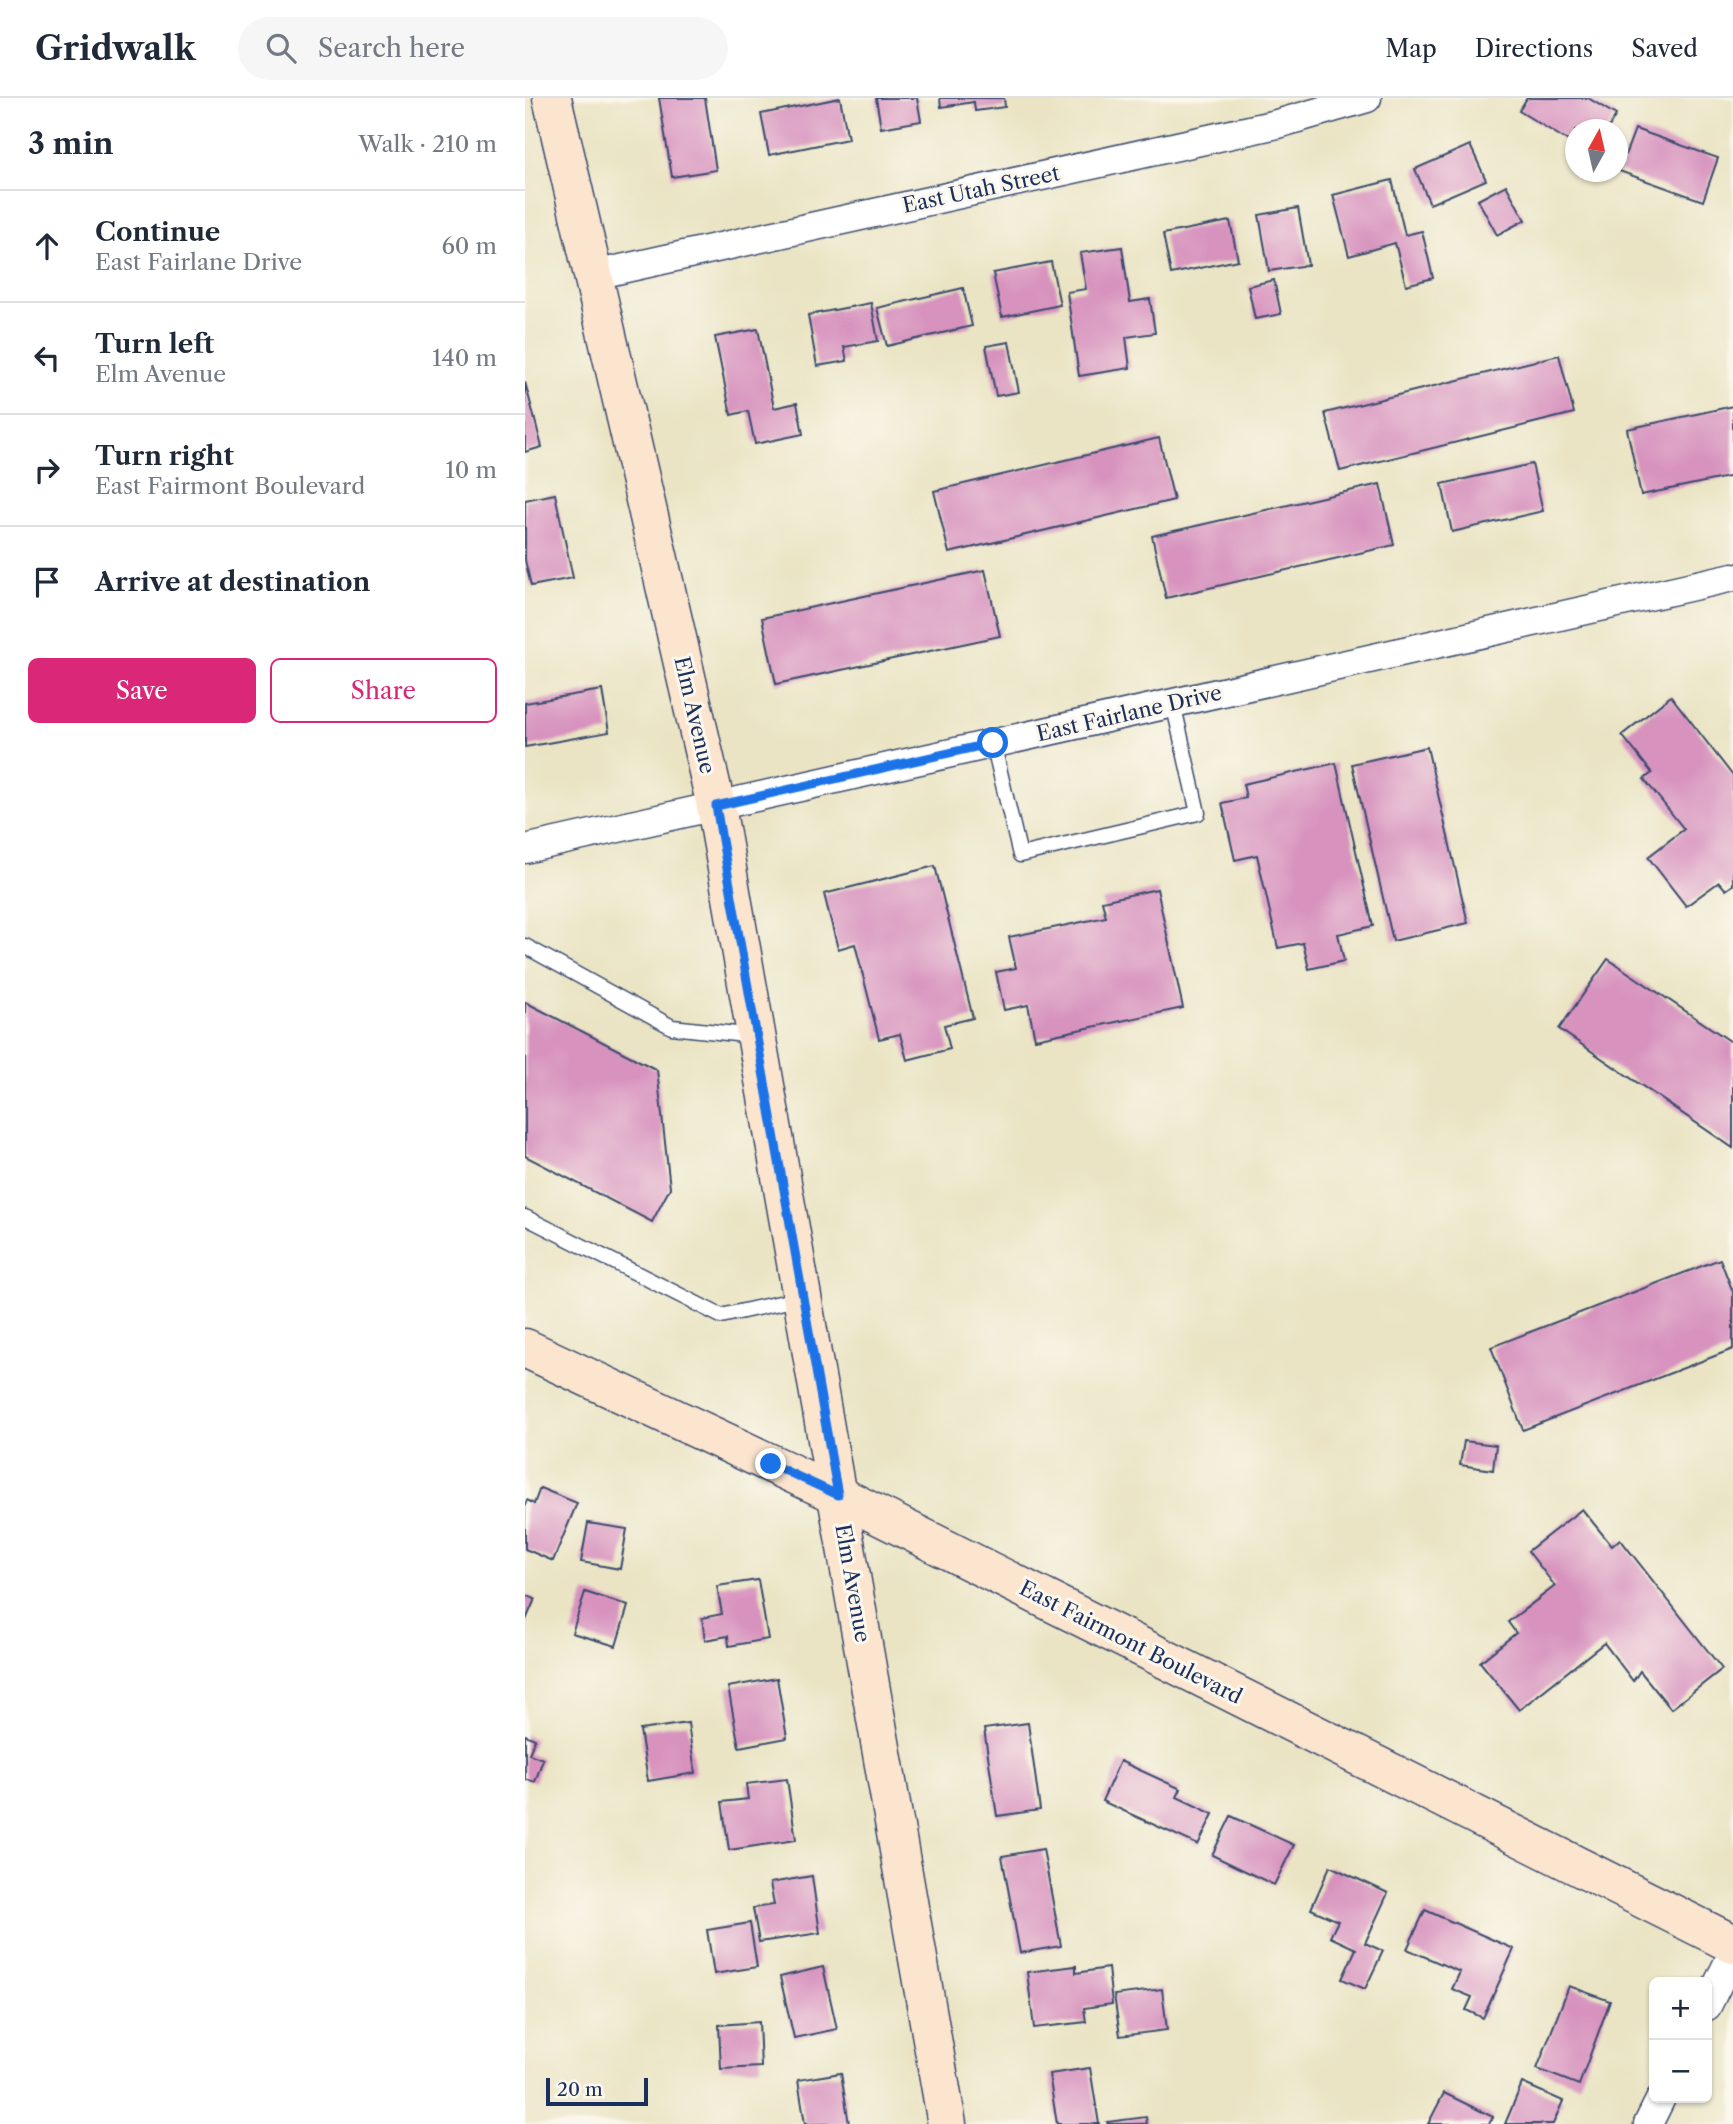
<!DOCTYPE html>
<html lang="en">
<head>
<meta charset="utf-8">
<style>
  :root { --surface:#fff; --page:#f6f6f7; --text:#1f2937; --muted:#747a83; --line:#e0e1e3; --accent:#db2777 }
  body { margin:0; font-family:"Libre Caslon Text",serif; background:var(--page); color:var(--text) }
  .controls { position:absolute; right:21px; bottom:21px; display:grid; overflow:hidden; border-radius:10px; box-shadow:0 2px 5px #0004 }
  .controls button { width:63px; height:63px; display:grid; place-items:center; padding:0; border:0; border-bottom:2px solid var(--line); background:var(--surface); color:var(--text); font:35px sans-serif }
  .compass { position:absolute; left:1040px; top:21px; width:63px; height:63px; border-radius:50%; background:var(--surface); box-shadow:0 2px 5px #0004; rotate:8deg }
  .scale { position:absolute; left:21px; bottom:18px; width:102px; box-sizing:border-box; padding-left:7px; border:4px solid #1b2f5e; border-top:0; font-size:19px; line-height:24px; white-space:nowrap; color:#1b2f5e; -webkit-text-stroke:5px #fbf7ec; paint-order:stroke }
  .stop { position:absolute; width:21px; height:21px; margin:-16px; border:5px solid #1a73e8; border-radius:50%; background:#fff }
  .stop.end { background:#1a73e8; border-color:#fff; box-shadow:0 2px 7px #0008 }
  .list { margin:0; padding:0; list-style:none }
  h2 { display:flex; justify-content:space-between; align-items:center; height:91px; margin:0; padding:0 28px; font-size:30px }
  h2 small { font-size:23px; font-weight:400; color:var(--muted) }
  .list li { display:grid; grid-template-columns:46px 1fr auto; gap:21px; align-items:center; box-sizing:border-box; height:112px; padding:0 28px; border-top:2px solid var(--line) }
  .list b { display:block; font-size:26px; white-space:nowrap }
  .list p { margin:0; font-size:23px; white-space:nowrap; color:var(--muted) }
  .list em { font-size:23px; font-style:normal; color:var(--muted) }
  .actions { display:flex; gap:14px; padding:21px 28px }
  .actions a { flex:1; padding:16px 0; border:2px solid var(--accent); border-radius:10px; text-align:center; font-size:24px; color:var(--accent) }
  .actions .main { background:var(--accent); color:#fff }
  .icon { flex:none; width:38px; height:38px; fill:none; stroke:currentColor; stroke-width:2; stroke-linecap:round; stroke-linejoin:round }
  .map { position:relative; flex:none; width:1208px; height:2026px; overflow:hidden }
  header { display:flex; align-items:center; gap:42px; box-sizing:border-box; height:98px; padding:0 35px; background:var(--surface); border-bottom:2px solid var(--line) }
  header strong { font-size:33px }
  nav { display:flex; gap:38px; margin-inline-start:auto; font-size:24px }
  .search { width:490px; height:63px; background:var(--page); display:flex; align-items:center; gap:18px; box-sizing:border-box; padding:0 24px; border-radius:38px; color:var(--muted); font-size:26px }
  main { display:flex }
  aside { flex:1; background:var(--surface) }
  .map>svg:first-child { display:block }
  .building { fill:#d792be }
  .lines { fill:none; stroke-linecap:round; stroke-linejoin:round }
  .lane-casing { stroke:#3a4a6d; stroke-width:17 }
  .street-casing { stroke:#3a4a6d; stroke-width:31 }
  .secondary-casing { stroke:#3a4a6d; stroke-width:41 }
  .lane { stroke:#fff; stroke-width:14 }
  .street { stroke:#fff; stroke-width:28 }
  .secondary { stroke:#fbe5cf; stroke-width:38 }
  .route { stroke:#1a73e8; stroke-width:9 }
  .labels { text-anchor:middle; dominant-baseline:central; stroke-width:6; stroke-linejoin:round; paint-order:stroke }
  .street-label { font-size:21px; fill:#1b2f5e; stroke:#fbf7ec }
</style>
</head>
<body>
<header>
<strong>Gridwalk</strong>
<div class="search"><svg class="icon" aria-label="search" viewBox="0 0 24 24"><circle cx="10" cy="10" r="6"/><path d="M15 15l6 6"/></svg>Search here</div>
<nav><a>Map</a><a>Directions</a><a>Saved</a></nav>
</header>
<main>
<aside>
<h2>3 min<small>Walk · 210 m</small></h2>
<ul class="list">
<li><svg class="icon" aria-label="ahead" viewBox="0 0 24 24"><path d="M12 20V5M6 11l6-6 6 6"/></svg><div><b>Continue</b><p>East Fairlane Drive</p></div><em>60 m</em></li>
<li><svg class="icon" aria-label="left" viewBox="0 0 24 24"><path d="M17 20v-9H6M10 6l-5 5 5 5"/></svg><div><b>Turn left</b><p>Elm Avenue</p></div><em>140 m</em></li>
<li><svg class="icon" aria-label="right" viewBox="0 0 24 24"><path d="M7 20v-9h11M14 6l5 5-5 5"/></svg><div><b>Turn right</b><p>East Fairmont Boulevard</p></div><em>10 m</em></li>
<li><svg class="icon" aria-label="arrive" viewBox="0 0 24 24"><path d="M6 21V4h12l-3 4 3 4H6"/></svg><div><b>Arrive at destination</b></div></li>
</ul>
<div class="actions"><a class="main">Save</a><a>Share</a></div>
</aside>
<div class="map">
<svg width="1208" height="2026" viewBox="0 0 1208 2026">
  <rect width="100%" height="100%" fill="#fbf7ec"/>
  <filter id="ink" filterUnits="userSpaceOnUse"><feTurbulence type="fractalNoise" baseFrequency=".0143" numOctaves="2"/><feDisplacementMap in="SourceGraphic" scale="14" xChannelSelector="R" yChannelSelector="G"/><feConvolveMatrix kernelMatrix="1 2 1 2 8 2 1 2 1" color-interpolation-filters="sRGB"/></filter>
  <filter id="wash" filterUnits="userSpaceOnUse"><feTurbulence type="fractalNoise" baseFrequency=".00686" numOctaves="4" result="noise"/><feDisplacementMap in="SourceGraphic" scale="28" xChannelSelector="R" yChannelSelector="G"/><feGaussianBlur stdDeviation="1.57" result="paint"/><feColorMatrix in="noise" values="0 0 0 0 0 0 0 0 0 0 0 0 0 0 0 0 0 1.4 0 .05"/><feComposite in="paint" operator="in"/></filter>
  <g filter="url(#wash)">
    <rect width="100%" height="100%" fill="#eae4c4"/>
    <g id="blocks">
      <g class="building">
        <polygon points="134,0 180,0 191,72 147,79"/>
        <polygon points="315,0 323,41 244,57 236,16"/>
        <polygon points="351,0 392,0 396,23 356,30"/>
        <polygon points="415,0 479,0 480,9 450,13 449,4 416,9"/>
        <polygon points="1002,0 1063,0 1091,17 1082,32 1050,32 1050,47 994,13"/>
        <polygon points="1110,31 1193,60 1178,103 1094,73"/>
        <polygon points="945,47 961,82 905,106 890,71"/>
        <polygon points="867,82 880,137 897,133 908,180 881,187 870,145 824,158 808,97"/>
        <polygon points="981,87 1000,122 972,137 953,102"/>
        <polygon points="773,110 783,167 744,173 734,117"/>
        <polygon points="705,123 713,162 646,176 638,136"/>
        <polygon points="597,149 605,204 625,201 630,235 601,239 605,270 554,278 542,194 561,191 555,155"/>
        <polygon points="526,164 535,207 477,219 468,175"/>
        <polygon points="749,182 756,216 730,221 723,188"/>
        <polygon points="438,190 447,228 362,248 352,210"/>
        <polygon points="346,205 353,243 319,249 322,263 292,268 283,217"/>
        <polygon points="233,231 249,310 272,305 278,336 230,346 223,313 206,317 190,239"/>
        <polygon points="484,244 494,294 471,298 461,248"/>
        <polygon points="1034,257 1049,315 815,373 800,315"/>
        <polygon points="0,284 17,349 0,354"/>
        <polygon points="1208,308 1208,378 1116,397 1102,331"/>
        <polygon points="634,340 649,402 424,455 409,393"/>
        <polygon points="1007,366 1018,413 927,434 917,386"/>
        <polygon points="855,386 869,447 641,500 627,438"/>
        <polygon points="30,396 48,480 6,488 0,462 0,402"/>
        <polygon points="460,472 475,538 251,586 237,520"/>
        <polygon points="77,592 84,634 0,649 0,605"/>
        <polygon points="1146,598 1208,678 1208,787 1201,792 1194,784 1161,808 1123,759 1159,731 1119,681 1127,675 1097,637"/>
        <polygon points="902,649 943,825 868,843 827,666"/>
        <polygon points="811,665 848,828 813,836 819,863 784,871 778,845 753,850 732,757 710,762 697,705 721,700 718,686"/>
        <polygon points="410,768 448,920 419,927 425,951 382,962 375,936 354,941 330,846 313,851 299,796"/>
        <polygon points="632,791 658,910 510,941 503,907 479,912 471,874 491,870 484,839 581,819 577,803"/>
        <polygon points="1083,861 1208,945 1208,1050 1034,931"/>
        <polygon points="0,904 132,972 145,1090 127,1124 0,1058"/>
        <polygon points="1195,1161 1208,1194 1208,1251 998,1332 966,1249"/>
        <polygon points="939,1343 971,1347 968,1372 935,1367"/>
        <polygon points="15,1390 52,1405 28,1463 0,1451 0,1407 2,1402 9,1406"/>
        <polygon points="1057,1411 1087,1448 1095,1441 1197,1571 1146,1611 1115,1573 1108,1583 1079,1545 994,1612 955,1564 991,1535 983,1524 1030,1488 1003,1453"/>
        <polygon points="63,1425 102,1431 95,1471 56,1464"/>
        <polygon points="233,1482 243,1541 204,1548 203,1538 180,1542 177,1520 197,1516 192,1488"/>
        <polygon points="60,1494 103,1508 91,1548 47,1535"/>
        <polygon points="0,1497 10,1501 0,1524"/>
        <polygon points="252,1580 262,1640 214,1649 203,1589"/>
        <polygon points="163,1625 170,1675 123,1683 115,1632"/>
        <polygon points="503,1625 515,1712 472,1718 459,1631"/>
        <polygon points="0,1637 10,1641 4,1656 18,1661 10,1684 0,1681"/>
        <polygon points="595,1663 656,1691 652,1699 688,1716 673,1747 577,1703"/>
        <polygon points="262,1681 271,1742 204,1752 197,1704 223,1701 221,1686"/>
        <polygon points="706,1718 769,1747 749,1787 687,1757"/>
        <polygon points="518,1751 536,1848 495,1855 477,1758"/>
        <polygon points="805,1768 863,1795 840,1845 858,1853 840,1891 817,1881 831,1851 805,1839 813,1823 786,1811"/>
        <polygon points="287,1778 295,1835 234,1844 228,1810 249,1807 245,1785"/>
        <polygon points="900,1812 989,1851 958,1920 941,1912 947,1899 927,1891 935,1874 882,1851"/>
        <polygon points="225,1825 232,1869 189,1876 182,1832"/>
        <polygon points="551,1868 551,1875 583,1870 587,1906 559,1910 561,1924 509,1930 502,1874"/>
        <polygon points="298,1869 312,1931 269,1940 255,1879"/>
        <polygon points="1044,1888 1085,1903 1054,1987 1012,1971"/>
        <polygon points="637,1891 642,1932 595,1938 589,1897"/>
        <polygon points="234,1924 236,1969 196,1971 194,1927"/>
        <polygon points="565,1970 574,2026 532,2026 524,1976"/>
        <polygon points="316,1975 324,2026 280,2026 273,1982"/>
        <polygon points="997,1985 1038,2003 1028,2026 980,2026"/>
        <polygon points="919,1995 968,2019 964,2026 903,2026"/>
        <polygon points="621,2019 622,2026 583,2026 582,2024"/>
      </g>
    </g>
  </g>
  <g filter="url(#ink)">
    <use href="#blocks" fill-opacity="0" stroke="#3a4a6d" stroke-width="2"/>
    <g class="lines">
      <defs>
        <g id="lane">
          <polyline points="468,645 495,757 673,715 648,605"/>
          <polyline points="0,848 147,929 229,938"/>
          <polyline points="0,1119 196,1218 277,1200"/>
        </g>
        <g id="street">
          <polyline points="69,177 752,26 842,0"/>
          <polyline points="0,751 1208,479"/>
          <polyline points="1182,1908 1208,1855"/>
          <polyline points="1123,2026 1136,2000"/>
        </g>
        <g id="secondary">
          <polyline points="27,0 191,708 422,2026"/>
          <polyline points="0,1250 313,1397 1208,1846"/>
        </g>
      </defs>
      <use href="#lane" class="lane-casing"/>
      <use href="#street" class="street-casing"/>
      <use href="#secondary" class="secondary-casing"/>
      <use href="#lane" class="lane"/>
      <use href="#street" class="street"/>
      <use href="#secondary" class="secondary"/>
    </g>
  </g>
  <g class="lines" filter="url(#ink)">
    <polyline class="route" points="246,1366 313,1397 191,708 468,645"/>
  </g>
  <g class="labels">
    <g class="street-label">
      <text transform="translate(456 91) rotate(-12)">East Utah Street</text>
      <text transform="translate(604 615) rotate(-13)">East Fairlane Drive</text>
      <text transform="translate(170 617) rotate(77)">Elm Avenue</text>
      <text transform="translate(328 1485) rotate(80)">Elm Avenue</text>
      <text transform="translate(606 1544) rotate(27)">East Fairmont Boulevard</text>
    </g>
  </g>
</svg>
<div class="controls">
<button>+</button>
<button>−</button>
</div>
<svg class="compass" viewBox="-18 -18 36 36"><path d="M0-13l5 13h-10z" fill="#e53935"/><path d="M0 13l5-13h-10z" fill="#747a83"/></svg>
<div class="scale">20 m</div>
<div class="stop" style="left:468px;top:645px"></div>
<div class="stop end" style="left:246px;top:1366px"></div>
</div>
</main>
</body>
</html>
